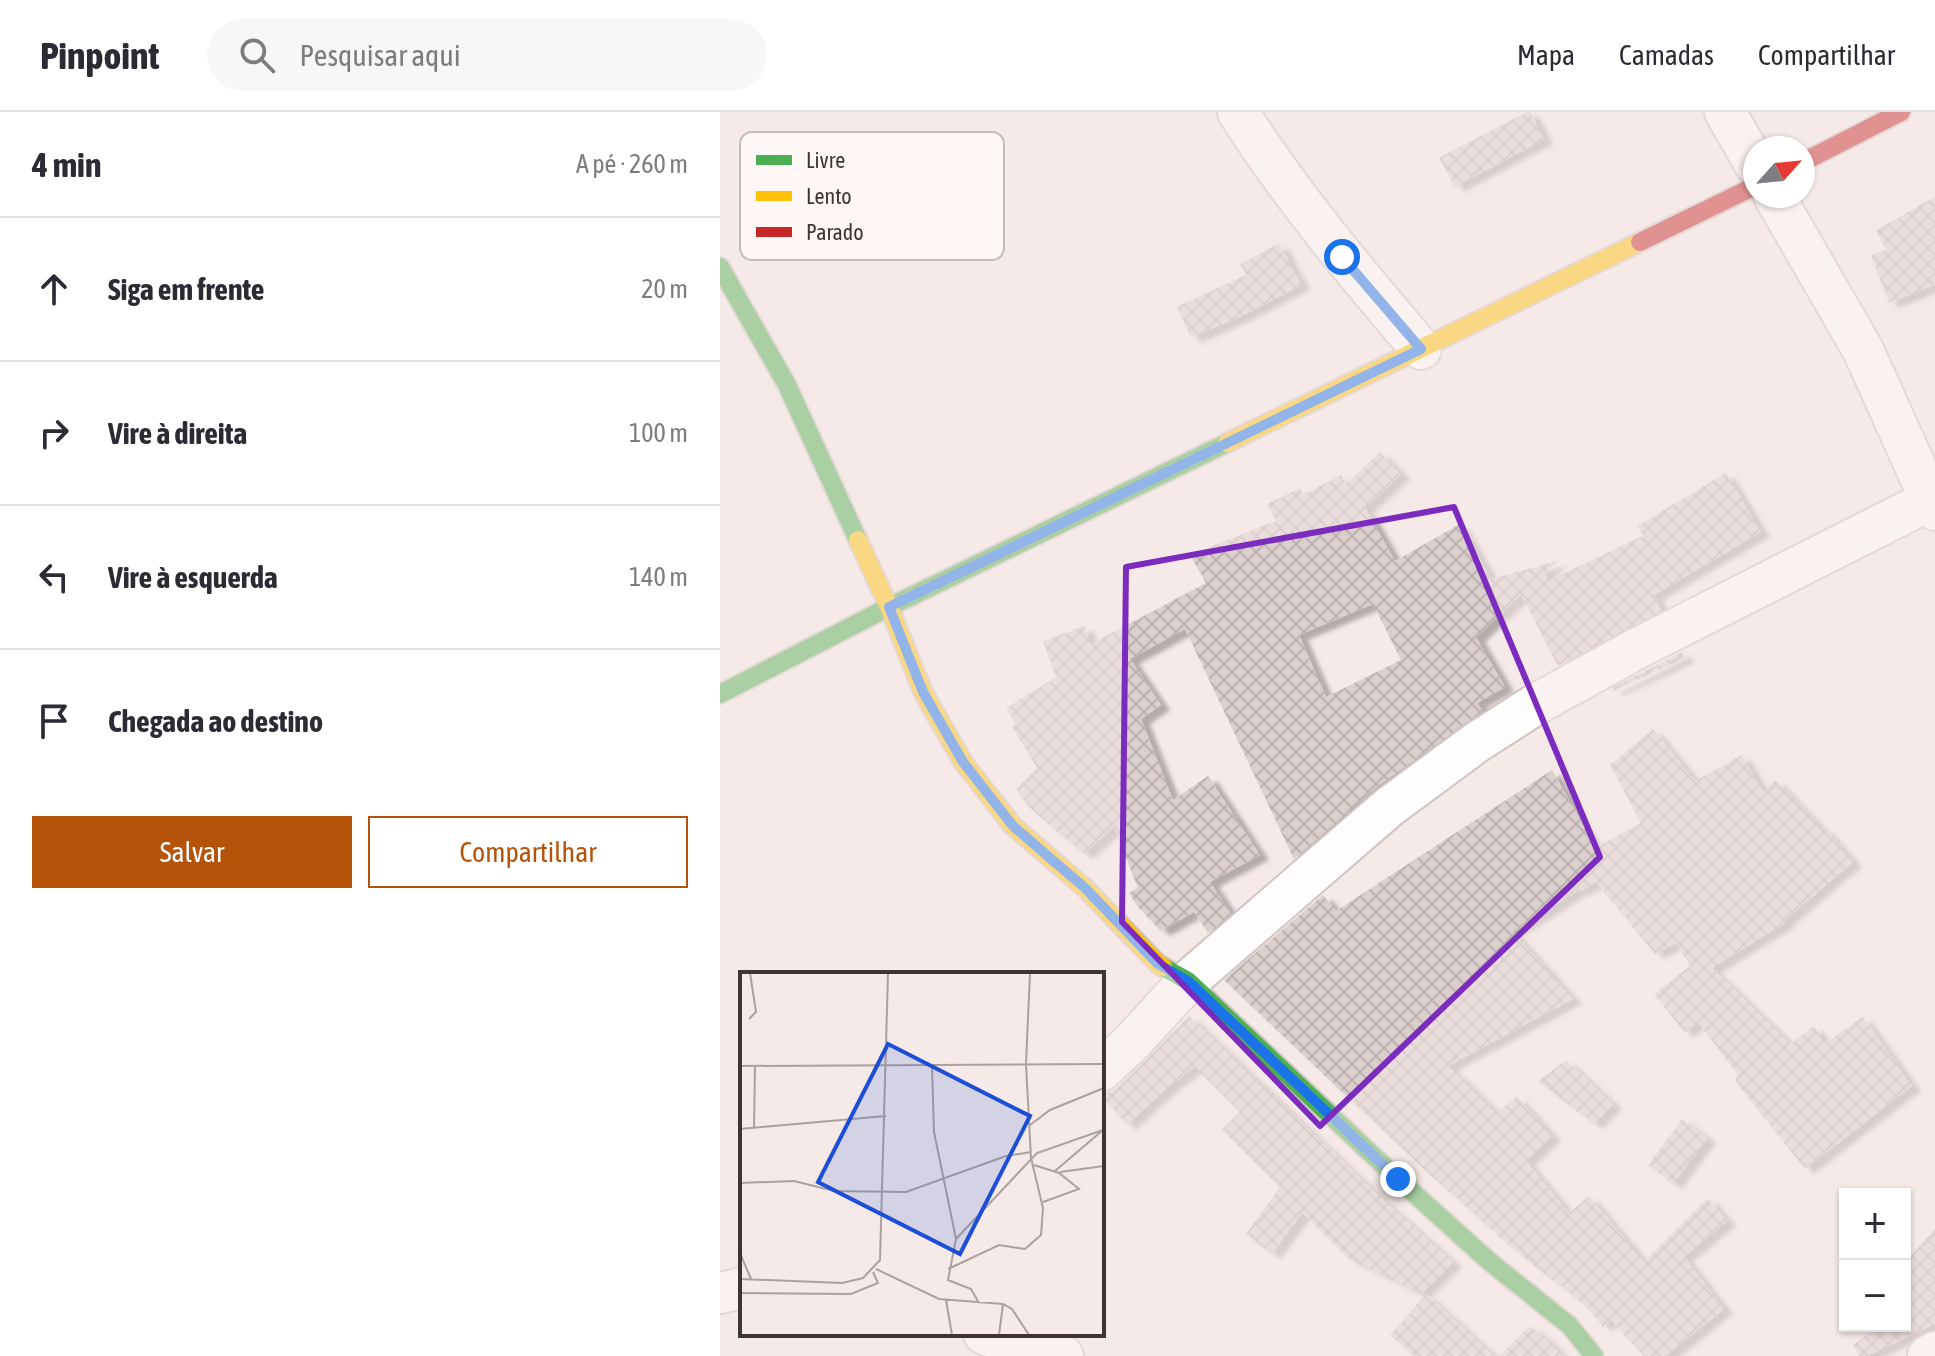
<!DOCTYPE html>
<html lang="pt">
<head>
<meta charset="utf-8">
<style>
  :root { --surface:#fff; --page:#f7f7f7; --text:#2b2b33; --muted:#7c7c81; --line:#e1e1e2; --accent:#b45309 }
  body { margin:0; font-family:"Asap Condensed",sans-serif; background:var(--page); color:var(--text) }
  .controls { position:absolute; right:24px; bottom:24px; display:grid; overflow:hidden; border-radius:0px; box-shadow:0 2px 6px #0004 }
  .controls button { width:72px; height:72px; display:grid; place-items:center; padding:0; border:0; border-bottom:2px solid var(--line); background:var(--surface); color:var(--text); font:40px sans-serif }
  .compass { position:absolute; left:1023px; top:24px; width:72px; height:72px; border-radius:50%; background:var(--surface); box-shadow:0 2px 6px #0004; rotate:63deg }
  .stop { position:absolute; width:24px; height:24px; margin:-18px; border:6px solid #1a73e8; border-radius:50%; background:#fff }
  .stop.end { background:#1a73e8; border-color:#fff; box-shadow:0 2px 8px #0008 }
  .list { margin:0; padding:0; list-style:none }
  h2 { display:flex; justify-content:space-between; align-items:center; height:104px; margin:0; padding:0 32px; font-size:34px }
  h2 small { font-size:26px; font-weight:400; color:var(--muted) }
  .list li { display:grid; grid-template-columns:52px 1fr auto; gap:24px; align-items:center; box-sizing:border-box; height:144px; padding:0 32px; border-top:2px solid var(--line) }
  .list b { display:block; font-size:30px; white-space:nowrap }
  .list em { font-size:26px; font-style:normal; color:var(--muted) }
  .actions { display:flex; gap:16px; padding:24px 32px }
  .actions a { flex:1; padding:18px 0; border:2px solid var(--accent); border-radius:0px; text-align:center; font-size:28px; color:var(--accent) }
  .actions .main { background:var(--accent); color:#fff }
  .icon { flex:none; width:44px; height:44px; fill:none; stroke:currentColor; stroke-width:2; stroke-linecap:round; stroke-linejoin:round }
  .map { position:relative; flex:none; width:1215px; height:1244px; overflow:hidden }
  header { display:flex; align-items:center; gap:48px; box-sizing:border-box; height:112px; padding:0 40px; background:var(--surface); border-bottom:2px solid var(--line) }
  header strong { font-size:38px }
  nav { display:flex; gap:44px; margin-inline-start:auto; font-size:28px }
  .search { width:560px; height:72px; background:var(--page); display:flex; align-items:center; gap:20px; box-sizing:border-box; padding:0 28px; border-radius:44px; color:var(--muted); font-size:30px }
  main { display:flex }
  aside { flex:1; background:var(--surface) }
  .map>svg:first-child { display:block }
  .building { fill:url(#building-cross-hatch); fill-rule:evenodd; filter:url(#shadow) }
  .lines { fill:none; stroke-linecap:round; stroke-linejoin:round }
  .street-casing { stroke:#d0c5c3; stroke-width:44 }
  .fast-casing { stroke:#d0c5c3; stroke-width:22 }
  .slow-casing { stroke:#d0c5c3; stroke-width:22 }
  .jam-casing { stroke:#d0c5c3; stroke-width:22 }
  .street { stroke:#fefcfc; stroke-width:40 }
  .fast { stroke:#4caf50; stroke-width:18 }
  .slow { stroke:#ffc107; stroke-width:18 }
  .jam { stroke:#c62828; stroke-width:18 }
  .route { stroke:#1a73e8; stroke-width:10 }
  .marked { fill:none; stroke:#7b2cbf; stroke-width:6; stroke-linejoin:round }
  .inset-road { fill:none; stroke:#ada19e; stroke-width:2 }
  .view { fill:#1d4ed8; fill-opacity:0.15; stroke:#1d4ed8; stroke-width:4 }
  .inset-edge { fill:none; stroke:#413330; stroke-width:4 }
  .key { fill:#fef7f5; stroke:#c5bcba; stroke-width:2 }
  .key-label { font-size:22px; fill:#413330 }
</style>
</head>
<body>
<header>
<strong>Pinpoint</strong>
<div class="search"><svg class="icon" aria-label="search" viewBox="0 0 24 24"><circle cx="10" cy="10" r="6"/><path d="M15 15l6 6"/></svg>Pesquisar aqui</div>
<nav><a>Mapa</a><a>Camadas</a><a>Compartilhar</a></nav>
</header>
<main>
<aside>
<h2>4 min<small>A pé · 260 m</small></h2>
<ul class="list">
<li><svg class="icon" aria-label="ahead" viewBox="0 0 24 24"><path d="M12 20V5M6 11l6-6 6 6"/></svg><div><b>Siga em frente</b></div><em>20 m</em></li>
<li><svg class="icon" aria-label="right" viewBox="0 0 24 24"><path d="M7 20v-9h11M14 6l5 5-5 5"/></svg><div><b>Vire à direita</b></div><em>100 m</em></li>
<li><svg class="icon" aria-label="left" viewBox="0 0 24 24"><path d="M17 20v-9H6M10 6l-5 5 5 5"/></svg><div><b>Vire à esquerda</b></div><em>140 m</em></li>
<li><svg class="icon" aria-label="arrive" viewBox="0 0 24 24"><path d="M6 21V4h12l-3 4 3 4H6"/></svg><div><b>Chegada ao destino</b></div></li>
</ul>
<div class="actions"><a class="main">Salvar</a><a>Compartilhar</a></div>
</aside>
<div class="map">
<svg width="1215" height="1244" viewBox="0 0 1215 1244">
  <defs>
    <pattern id="building-cross-hatch" width="8" height="8" patternUnits="userSpaceOnUse" patternTransform="scale(2)"><rect width="8" height="8" fill="#dbcfcd"/><path d="M0 0l8 8M0 8l8-8" fill="none" stroke="#bdb2b0"/></pattern>
    <filter id="shadow"><feDropShadow dx="9" dy="5" stdDeviation="2" flood-color="#0004"/></filter>
  </defs>
  <rect width="100%" height="100%" fill="#f5eae8"/>
  <g class="building">
    <polygon points="807,0 810,0 824,27 735,75 719,46"/>
    <polygon points="1215,85 1215,173 1169,191 1151,143 1166,138 1156,118"/>
    <polygon points="559,131 581,173 524,203 471,226 457,195 526,163 520,152"/>
    <path d="M660,340L681,362L645,396L675,449L740,412L771,467L838,449L825,461L828,469L923,424L917,414L1006,361L1041,420L934,483L941,499L838,554L801,483L756,525L785,575L757,591L763,599L655,676L574,747L465,517L410,547L441,593L421,607L453,688L488,664L540,743L490,770L511,802L488,821L474,800L441,819L418,795L409,781L418,776L394,715L364,742L311,697L296,677L317,656L292,615L296,612L286,596L336,565L323,529L364,514L371,532L486,471L470,443L556,409L547,392L580,376L583,383L621,363L626,373ZM653,492L681,548L606,585L579,523Z"/>
    <polygon points="962,540 965,546 893,579 892,576"/>
    <polygon points="933,617 975,669 1022,643 1043,680 1055,668 1103,718 1104,716 1133,750 1064,809 1065,811 992,856 1070,932 1094,914 1105,931 1143,905 1192,974 1085,1057 1015,969 1018,963 978,910 965,921 934,882 970,854 956,831 935,842 876,770 861,779 860,777 793,820 853,887 728,954 777,1000 797,985 832,1024 806,1049 849,1101 869,1084 924,1150 988,1086 1007,1109 964,1145 1004,1197 946,1244 924,1244 891,1208 883,1215 866,1194 802,1144 797,1137 796,1138 786,1131 695,1049 504,868 603,783 616,799 832,658 876,736 921,711 890,653"/>
    <polygon points="469,904 661,1086 733,1150 701,1182 629,1147 582,1101 552,1142 526,1122 560,1075 502,1018 520,1000 475,955 447,976 407,1013 382,985 382,980 388,980 398,975"/>
    <polygon points="846,948 893,992 874,1012 818,969"/>
    <polygon points="962,1007 987,1026 953,1072 928,1053"/>
    <polygon points="1215,1117 1215,1212 1147,1244 1139,1244 1133,1233 1159,1214 1185,1214 1185,1150"/>
    <polygon points="706,1182 774,1244 694,1244 670,1223"/>
    <polygon points="810,1214 832,1232 842,1244 780,1244"/>
  </g>
  <g class="lines">
    <defs>
      <g id="street">
        <path d="M518,0C572,85 636,161 701,237"/>
        <polyline points="1005,0 1035,52"/>
        <polyline points="1054,84 1143,238 1215,398"/>
        <polyline points="382,958 412,930 468,869 669,695 757,630 813,594 916,537 1210,388"/>
        <polyline points="0,1181 22,1176"/>
        <polyline points="264,1222 299,1235 343,1244"/>
        <polyline points="1208,1244 1215,1240"/>
      </g>
      <g id="fast">
        <polyline points="0,155 67,273 138,428"/>
        <polyline points="0,582 169,495 507,331"/>
        <polyline points="443,855 468,869 678,1067 770,1150 850,1214 874,1244"/>
      </g>
      <g id="slow">
        <polyline points="507,331 920,130"/>
        <polyline points="138,428 169,495 203,580 243,650 293,714 365,776 438,852 443,855"/>
      </g>
      <g id="jam">
        <polyline points="1083,50 1181,0"/>
        <polyline points="920,130 1035,74"/>
      </g>
    </defs>
    <use href="#street" class="street-casing"/>
    <use href="#fast" class="fast-casing"/>
    <use href="#slow" class="slow-casing"/>
    <use href="#jam" class="jam-casing"/>
    <use href="#street" class="street"/>
    <use href="#fast" class="fast"/>
    <use href="#slow" class="slow"/>
    <use href="#jam" class="jam"/>
  </g>
  <g class="lines">
    <polyline class="route" points="622,145 701,237 169,495 203,580 243,650 293,714 365,776 438,852 468,869 678,1067"/>
  </g>
  <path d="M0 0H1215V1244H0ZM734,395L880,745L600,1014L402,810L406,455Z" fill="#f5eae8" fill-opacity=".55" fill-rule="evenodd"/>
  <path class="marked" d="M734,395L880,745L600,1014L402,810L406,455Z"/>
  <g transform="translate(20 860)">
    <rect width="364" height="364" fill="#f5eae8"/>
    <path class="inset-road" d="M9,47L16,40L10,1M0,94L364,92M192,95L194,160L216,267L208,308L231,317L239,331M290,153L310,138L364,116M14,156L15,95M0,157L146,144M294,193L319,201L339,217L303,230M320,200L364,194M0,211L54,209L94,219L166,220L266,184L291,180M216,267L297,181L363,158L315,199M0,281L11,307M136,297L199,327L263,332L272,337L289,363M208,297L259,273L285,277L301,263L303,236L291,186L286,92L290,1M0,307L102,311L123,306L140,288L148,1M0,321L111,322L138,311L133,300M206,328L212,363M259,363L263,332"/>
    <path class="view" d="M148,72L290,144L220,282L78,210Z"/>
    <rect width="364" height="364" class="inset-edge"/>
  </g>
  <rect x="20" y="20" width="264" height="128" rx="12" class="key"/>
  <rect x="36" y="43" width="36" height="10" fill="#4caf50"/>
  <rect x="36" y="79" width="36" height="10" fill="#ffc107"/>
  <rect x="36" y="115" width="36" height="10" fill="#c62828"/>
  <g class="key-label">
    <text x="86" y="56">Livre</text>
    <text x="86" y="92">Lento</text>
    <text x="86" y="128">Parado</text>
  </g>
</svg>
<div class="controls">
<button>+</button>
<button>−</button>
</div>
<svg class="compass" viewBox="-18 -18 36 36"><path d="M0-13l5 13h-10z" fill="#e53935"/><path d="M0 13l5-13h-10z" fill="#7c7c81"/></svg>
<div class="stop" style="left:622px;top:145px"></div>
<div class="stop end" style="left:678px;top:1067px"></div>
</div>
</main>
</body>
</html>
